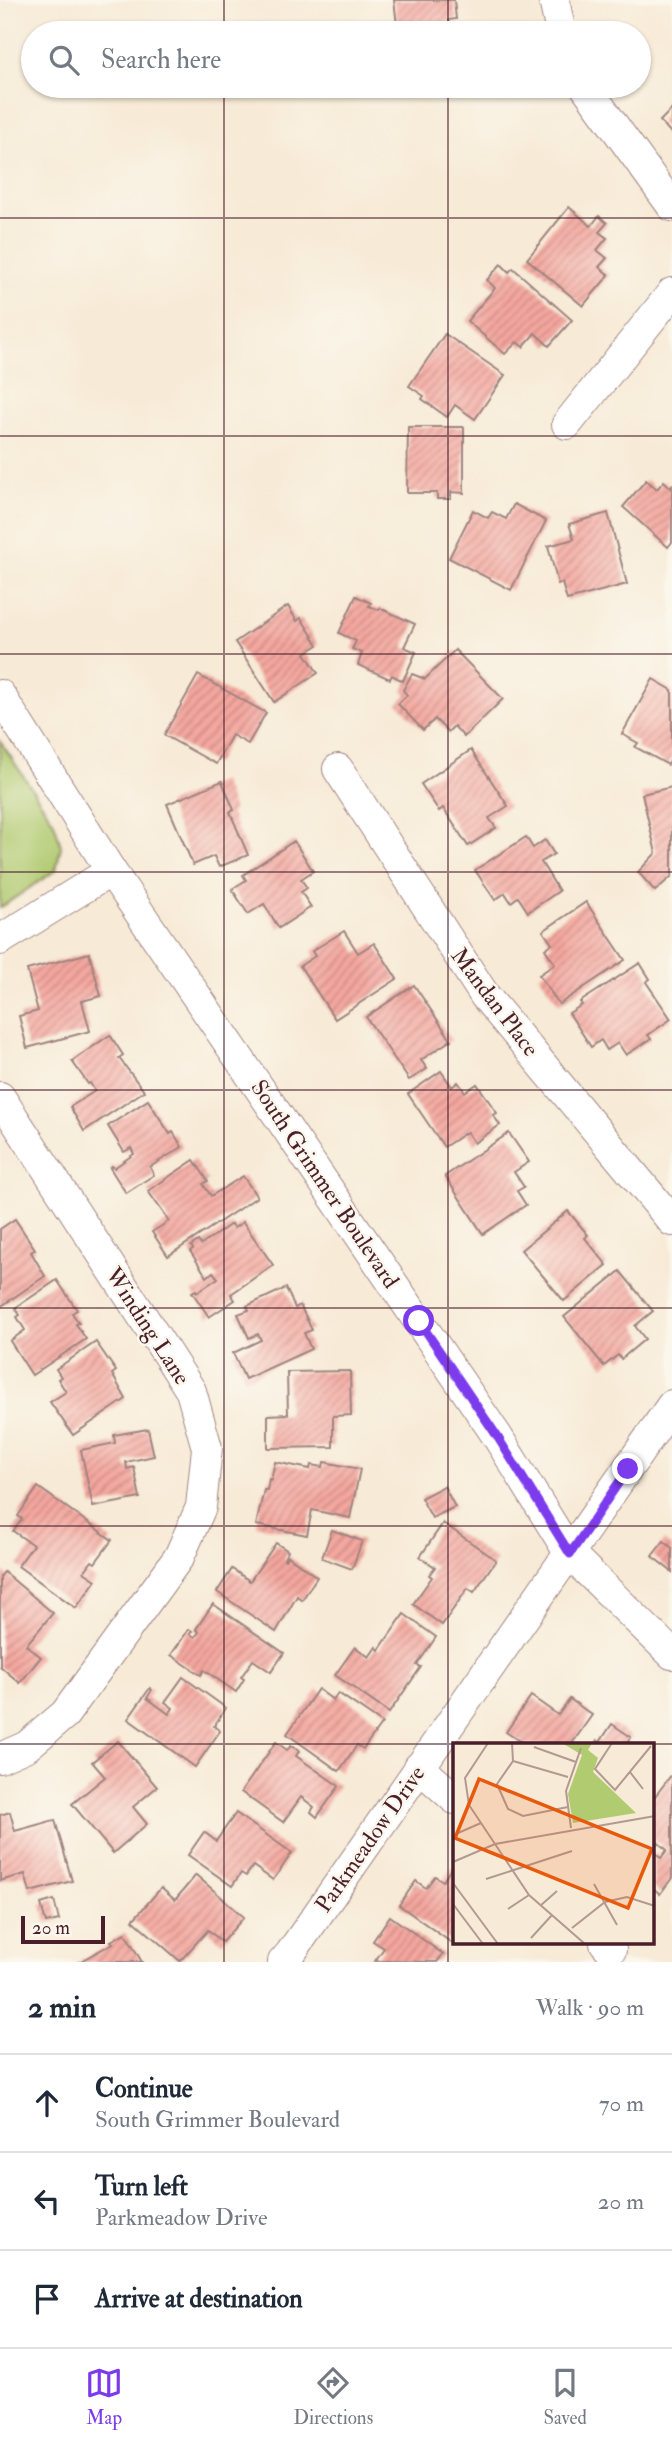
<!DOCTYPE html>
<html lang="en">
<head>
<meta charset="utf-8">
<style>
  :root { --surface:#fff; --page:#f2f2f3; --text:#1f2937; --muted:#747a83; --line:#e0e1e3; --accent:#7c3aed }
  body { margin:0; font-family:"IM FELL Double Pica",serif; background:var(--page); color:var(--text) }
  .scale { position:absolute; left:21px; bottom:18px; width:84px; box-sizing:border-box; padding-left:7px; border:4px solid #4a1f2b; border-top:0; font-size:19px; line-height:24px; white-space:nowrap; color:#4a1f2b; -webkit-text-stroke:5px #fbf7ec; paint-order:stroke }
  .stop { position:absolute; width:21px; height:21px; margin:-16px; border:5px solid #7c3aed; border-radius:50%; background:#fff }
  .stop.end { background:#7c3aed; border-color:#fff; box-shadow:0 2px 7px #0008 }
  .list { margin:0; padding:0; list-style:none }
  h2 { display:flex; justify-content:space-between; align-items:center; height:91px; margin:0; padding:0 28px; font-size:30px }
  h2 small { font-size:23px; font-weight:400; color:var(--muted) }
  .list li { display:grid; grid-template-columns:46px 1fr auto; gap:21px; align-items:center; box-sizing:border-box; height:98px; padding:0 28px; border-top:2px solid var(--line) }
  .list b { display:block; font-size:26px; white-space:nowrap }
  .list p { margin:0; font-size:23px; white-space:nowrap; color:var(--muted) }
  .list em { font-size:23px; font-style:normal; color:var(--muted) }
  .icon { flex:none; width:38px; height:38px; fill:none; stroke:currentColor; stroke-width:2; stroke-linecap:round; stroke-linejoin:round }
  .map { position:relative; flex:none; width:672px; height:1962px; overflow:hidden }
  .search { position:absolute; background:var(--surface); box-shadow:0 2px 5px #0004; left:21px; right:21px; top:21px; height:77px; display:flex; align-items:center; gap:18px; box-sizing:border-box; padding:0 24px; border-radius:38px; color:var(--muted); font-size:26px }
  .sheet { height:385px; background:var(--surface) }
  nav { display:flex; justify-content:space-around; align-items:center; box-sizing:border-box; height:98px; border-top:2px solid var(--line); background:var(--surface); font-size:19px; color:var(--muted) }
  nav a { display:grid; justify-items:center; gap:4px }
  nav .on { color:var(--accent) }
  .map>svg:first-child { display:block }
  .park { fill:#b1cb71; stroke:#7e754e; stroke-width:2 }
  .building { fill:url(#building-hatch) }
  .lines { fill:none; stroke-linecap:round; stroke-linejoin:round }
  .minor-casing { stroke:#a08480; stroke-width:32 }
  .minor { stroke:#fff; stroke-width:30 }
  .route { stroke:#7c3aed; stroke-width:9 }
  .grid { fill:none; stroke:#4a1f2b; stroke-width:2; stroke-opacity:0.55 }
  .labels { text-anchor:middle; dominant-baseline:central; stroke-width:5; stroke-linejoin:round; paint-order:stroke }
  .street-label { font-size:23px; fill:#4a1f2b; stroke:#fbf7ec }
  .inset-road { fill:none; stroke:#b29992; stroke-width:2 }
  .view { fill:#e8590c; fill-opacity:0.15; stroke:#e8590c; stroke-width:3.5 }
  .inset-edge { fill:none; stroke:#4a1f2b; stroke-width:3.5 }
</style>
</head>
<body>
<div class="map">
<svg width="672" height="1962" viewBox="0 0 672 1962">
  <defs>
    <pattern id="building-hatch" width="6" height="6" patternUnits="userSpaceOnUse" patternTransform="scale(1.75)"><rect width="6" height="6" fill="#f4a79f"/><path d="M-1 1l2-2M0 6l6-6M5 7l2-2" fill="none" stroke="#c88782"/></pattern>
  </defs>
  <rect width="100%" height="100%" fill="#fbf7ec"/>
  <filter id="ink" filterUnits="userSpaceOnUse"><feTurbulence type="fractalNoise" baseFrequency=".0143" numOctaves="2"/><feDisplacementMap in="SourceGraphic" scale="14" xChannelSelector="R" yChannelSelector="G"/><feConvolveMatrix kernelMatrix="1 2 1 2 8 2 1 2 1" color-interpolation-filters="sRGB"/></filter>
  <filter id="wash" filterUnits="userSpaceOnUse"><feTurbulence type="fractalNoise" baseFrequency=".00686" numOctaves="4" result="noise"/><feDisplacementMap in="SourceGraphic" scale="28" xChannelSelector="R" yChannelSelector="G"/><feGaussianBlur stdDeviation="1.57" result="paint"/><feColorMatrix in="noise" values="0 0 0 0 0 0 0 0 0 0 0 0 0 0 0 0 0 1.4 0 .05"/><feComposite in="paint" operator="in"/></filter>
  <g filter="url(#wash)">
    <rect width="100%" height="100%" fill="#f7ead6"/>
    <polygon class="park" points="0,741 54,822 61,846 56,870 0,908"/>
    <g id="blocks">
      <g class="building">
        <polygon points="394,0 454,0 456,19 449,20 451,33 398,33"/>
        <polygon points="672,109 672,134 660,121"/>
        <polygon points="569,207 591,226 599,216 607,223 599,232 607,238 597,250 607,258 599,267 609,275 583,306 527,259"/>
        <polygon points="501,264 509,272 513,268 572,320 549,346 535,333 523,347 517,342 505,354 467,321 495,288 487,280"/>
        <polygon points="445,334 505,375 475,419 455,405 447,417 422,399 424,396 409,386"/>
        <polygon points="408,427 464,427 464,493 451,492 451,499 437,499 437,493 407,493"/>
        <polygon points="646,480 657,489 664,481 670,487 672,485 672,542 668,547 623,507"/>
        <polygon points="514,504 546,521 511,590 449,558 473,510 488,518 492,512 506,519"/>
        <polygon points="608,513 627,584 567,600 562,583 558,584 548,546 574,539 569,524"/>
        <polygon points="356,596 371,603 369,606 379,610 380,608 415,624 404,647 416,652 403,681 392,675 390,679 358,665 362,653 352,649 356,641 339,633"/>
        <polygon points="288,606 297,621 301,618 318,645 305,653 318,673 274,702 235,642"/>
        <polygon points="455,650 503,699 464,737 454,726 448,732 435,719 423,730 398,704 407,695 403,690 412,674 425,679"/>
        <polygon points="198,675 266,713 248,744 232,735 216,764 164,735"/>
        <polygon points="653,679 672,690 672,758 668,765 635,747 638,743 622,734"/>
        <polygon points="471,750 508,806 489,818 496,828 468,846 443,808 439,811 421,784"/>
        <polygon points="222,781 234,810 230,812 248,855 219,867 214,856 193,865 167,804"/>
        <polygon points="672,787 672,876 655,891 638,872 656,853 642,794"/>
        <polygon points="526,837 533,848 545,840 554,854 541,862 559,891 528,912 518,897 511,902 505,893 495,900 475,870"/>
        <polygon points="294,841 313,871 301,879 307,888 301,892 311,907 279,928 264,904 248,914 232,889 246,880 243,875"/>
        <polygon points="586,902 625,960 559,1004 539,975 555,964 545,949 552,944 543,931"/>
        <polygon points="344,931 358,953 374,943 397,979 335,1019 300,966 315,956 312,951"/>
        <polygon points="89,953 101,996 82,1001 90,1031 27,1048 19,1016 38,1011 27,970"/>
        <polygon points="640,963 650,979 646,982 671,1019 648,1035 651,1039 626,1055 618,1043 607,1050 601,1040 591,1047 569,1013 582,1005 580,1002"/>
        <polygon points="414,985 451,1040 421,1060 427,1069 409,1080 366,1017"/>
        <polygon points="110,1035 123,1055 119,1058 144,1091 84,1131 70,1107 95,1091 90,1083 88,1084 72,1061"/>
        <polygon points="441,1071 452,1087 458,1082 465,1092 477,1084 497,1113 493,1115 500,1125 474,1143 467,1132 444,1147 408,1094"/>
        <polygon points="148,1100 170,1134 173,1132 182,1147 150,1167 154,1175 126,1193 110,1168 112,1166 114,1168 134,1154 131,1148 124,1152 108,1126"/>
        <polygon points="509,1133 529,1162 514,1172 524,1187 517,1191 526,1205 483,1234 445,1176"/>
        <polygon points="194,1160 208,1181 203,1184 211,1196 243,1176 257,1197 168,1256 152,1232 169,1221 148,1191"/>
        <polygon points="568,1211 588,1235 585,1238 607,1265 564,1301 521,1250"/>
        <polygon points="15,1219 35,1249 31,1252 45,1276 0,1307 0,1229"/>
        <polygon points="243,1222 273,1265 231,1294 235,1300 209,1317 192,1292 196,1290 197,1292 218,1278 213,1272 207,1277 190,1251 193,1249 191,1246 198,1241 201,1245 231,1224 234,1228"/>
        <polygon points="620,1271 653,1311 635,1326 645,1339 621,1359 618,1355 604,1366 564,1317"/>
        <polygon points="57,1280 77,1310 72,1313 79,1323 76,1324 86,1339 32,1375 10,1341 25,1330 17,1317 20,1315 15,1308"/>
        <polygon points="286,1288 295,1308 300,1305 312,1330 304,1333 311,1349 245,1379 233,1353 261,1340 258,1334 249,1338 238,1314 249,1310 247,1306"/>
        <polygon points="96,1342 116,1371 112,1374 126,1399 73,1435 50,1402 66,1392 58,1379 61,1377 56,1369"/>
        <polygon points="350,1371 351,1415 333,1416 333,1447 268,1448 268,1415 288,1414 287,1372"/>
        <polygon points="148,1429 154,1456 126,1462 127,1469 134,1467 140,1498 93,1507 81,1450 115,1443 114,1435"/>
        <polygon points="275,1462 310,1469 311,1465 323,1467 324,1462 360,1469 350,1518 312,1510 307,1535 256,1525 264,1490 267,1490 269,1479 271,1480"/>
        <polygon points="444,1486 455,1507 432,1518 421,1498"/>
        <polygon points="38,1487 112,1540 95,1563 92,1561 84,1572 96,1580 76,1608 18,1566 33,1545 13,1531 22,1519 18,1516"/>
        <polygon points="443,1523 496,1560 474,1592 468,1588 442,1625 413,1604 432,1577 429,1575 435,1567 420,1557"/>
        <polygon points="332,1530 362,1541 352,1569 322,1558"/>
        <polygon points="664,1541 672,1548 672,1572 652,1556"/>
        <polygon points="276,1543 288,1551 284,1559 285,1560 288,1556 317,1577 302,1600 297,1596 276,1632 217,1592 232,1569 250,1581"/>
        <polygon points="4,1572 53,1613 26,1645 41,1657 20,1683 0,1666 0,1577"/>
        <polygon points="213,1604 284,1653 271,1672 253,1660 241,1677 244,1679 236,1692 204,1670 201,1675 171,1655 189,1629 192,1631 190,1634 195,1637 199,1632 196,1629"/>
        <polygon points="404,1614 436,1637 417,1665 421,1667 389,1713 335,1675 355,1647 369,1657 376,1647 379,1650"/>
        <polygon points="183,1677 226,1708 214,1726 220,1731 195,1767 128,1719 150,1688 152,1690 147,1698 169,1714 173,1708 165,1702"/>
        <polygon points="318,1689 333,1700 338,1693 382,1723 363,1749 357,1745 339,1771 287,1734"/>
        <polygon points="531,1696 558,1715 570,1699 592,1715 571,1745 520,1745 522,1743 506,1732"/>
        <polygon points="612,1724 631,1737 626,1745 594,1745 597,1740 600,1742"/>
        <polygon points="118,1741 157,1787 133,1807 147,1824 113,1853 72,1804 105,1777 92,1762"/>
        <polygon points="276,1742 287,1750 291,1746 299,1751 296,1756 339,1786 317,1817 311,1812 314,1807 301,1797 283,1822 241,1792"/>
        <polygon points="672,1774 672,1878 660,1894 653,1888 653,1857 656,1853 661,1858 667,1850 656,1841 653,1845 653,1799"/>
        <polygon points="10,1812 15,1831 55,1820 72,1881 30,1892 25,1874 0,1881 0,1815"/>
        <polygon points="236,1813 292,1853 273,1880 253,1866 246,1876 241,1873 232,1886 188,1855 204,1832 216,1841"/>
        <polygon points="452,1867 455,1869 455,1939 452,1943 399,1905 416,1881 426,1888 435,1876 443,1881"/>
        <polygon points="196,1875 244,1917 222,1942 208,1930 180,1961 133,1920 161,1888 175,1900"/>
        <polygon points="54,1900 59,1920 46,1923 41,1904"/>
        <polygon points="390,1916 443,1954 437,1962 375,1961 384,1948 373,1941"/>
        <polygon points="125,1933 142,1962 79,1962 113,1943 111,1941"/>
      </g>
    </g>
  </g>
  <g filter="url(#ink)">
    <use href="#blocks" fill-opacity="0" stroke="#a08480" stroke-width="2"/>
    <g class="lines">
      <defs>
        <g id="minor">
          <polyline points="554,0 561,33"/>
          <polyline points="585,86 672,206"/>
          <polyline points="567,424 672,293"/>
          <polyline points="0,695 111,871 497,1436 570,1554 672,1654"/>
          <polyline points="338,769 485,996 672,1221"/>
          <polyline points="0,940 111,871"/>
          <polyline points="0,1097 191,1391 207,1448 201,1507 179,1557 65,1714 27,1746 0,1758"/>
          <polyline points="419,1767 455,1799"/>
          <polyline points="605,1943 611,1950"/>
          <polyline points="283,1962 290,1954 672,1405"/>
        </g>
      </defs>
      <use href="#minor" class="minor-casing"/>
      <use href="#minor" class="minor"/>
    </g>
  </g>
  <g class="lines" filter="url(#ink)">
    <polyline class="route" points="419,1321 497,1436 570,1554 628,1469"/>
  </g>
  <path class="grid" d="M224,0V33M448,0V33M224,86V1962M448,86V1962M0,218H672M0,436H672M0,654H672M0,872H672M0,1090H672M0,1308H672M0,1526H672M0,1744H672"/>
  <g class="labels">
    <g class="street-label">
      <text transform="translate(495 1002) rotate(53)">Mandan Place</text>
      <text transform="translate(325 1184) rotate(56)">South Grimmer Boulevard</text>
      <text transform="translate(148 1326) rotate(57)">Winding Lane</text>
      <text transform="translate(370 1839) rotate(-55)">Parkmeadow Drive</text>
    </g>
  </g>
  <g transform="translate(453 1743)">
    <rect width="201" height="201" fill="#f7ead6"/>
    <path d="M109,0H139L135,7L145,15L140,29L183,70L120,80L115,51L129,12Z" fill="#b1cb71"/>
    <path class="inset-road" d="M35,0L12,35L16,62L76,152L132,201M59,0L60,18L44,41L55,66L70,73L115,64M159,0L142,26L162,47L198,3M81,4L123,19M60,18L115,34M177,29L190,46M118,85L113,48L128,5M5,90L28,80M0,119L42,101L202,73M33,136L119,108M0,140L45,201M141,141L164,182M0,161L30,201M87,163L104,148M55,166L76,152M119,185L152,159L174,154L202,163M78,195L99,172"/>
    <path class="view" d="M26,36L199,106L175,165L2,95Z"/>
    <rect width="201" height="201" class="inset-edge"/>
  </g>
</svg>
<div class="scale">20 m</div>
<div class="stop" style="left:419px;top:1321px"></div>
<div class="stop end" style="left:628px;top:1469px"></div>
<div class="search"><svg class="icon" aria-label="search" viewBox="0 0 24 24"><circle cx="10" cy="10" r="6"/><path d="M15 15l6 6"/></svg>Search here</div>
</div>
<section class="sheet">
<h2>2 min<small>Walk · 90 m</small></h2>
<ul class="list">
<li><svg class="icon" aria-label="ahead" viewBox="0 0 24 24"><path d="M12 20V5M6 11l6-6 6 6"/></svg><div><b>Continue</b><p>South Grimmer Boulevard</p></div><em>70 m</em></li>
<li><svg class="icon" aria-label="left" viewBox="0 0 24 24"><path d="M17 20v-9H6M10 6l-5 5 5 5"/></svg><div><b>Turn left</b><p>Parkmeadow Drive</p></div><em>20 m</em></li>
<li><svg class="icon" aria-label="arrive" viewBox="0 0 24 24"><path d="M6 21V4h12l-3 4 3 4H6"/></svg><div><b>Arrive at destination</b></div></li>
</ul>
</section>
<nav>
<a class="on"><svg class="icon" aria-label="map" viewBox="0 0 24 24"><path d="M3 6l6-2 6 2 6-2v14l-6 2-6-2-6 2zM9 4v14M15 6v14"/></svg>Map</a>
<a><svg class="icon" aria-label="directions" viewBox="0 0 24 24"><path d="M12 3l9 9-9 9-9-9zM9 14v-3h6M13 9l2 2-2 2"/></svg>Directions</a>
<a><svg class="icon" aria-label="saved" viewBox="0 0 24 24"><path d="M7 4h10v16l-5-4-5 4z"/></svg>Saved</a>
</nav>
</body>
</html>
